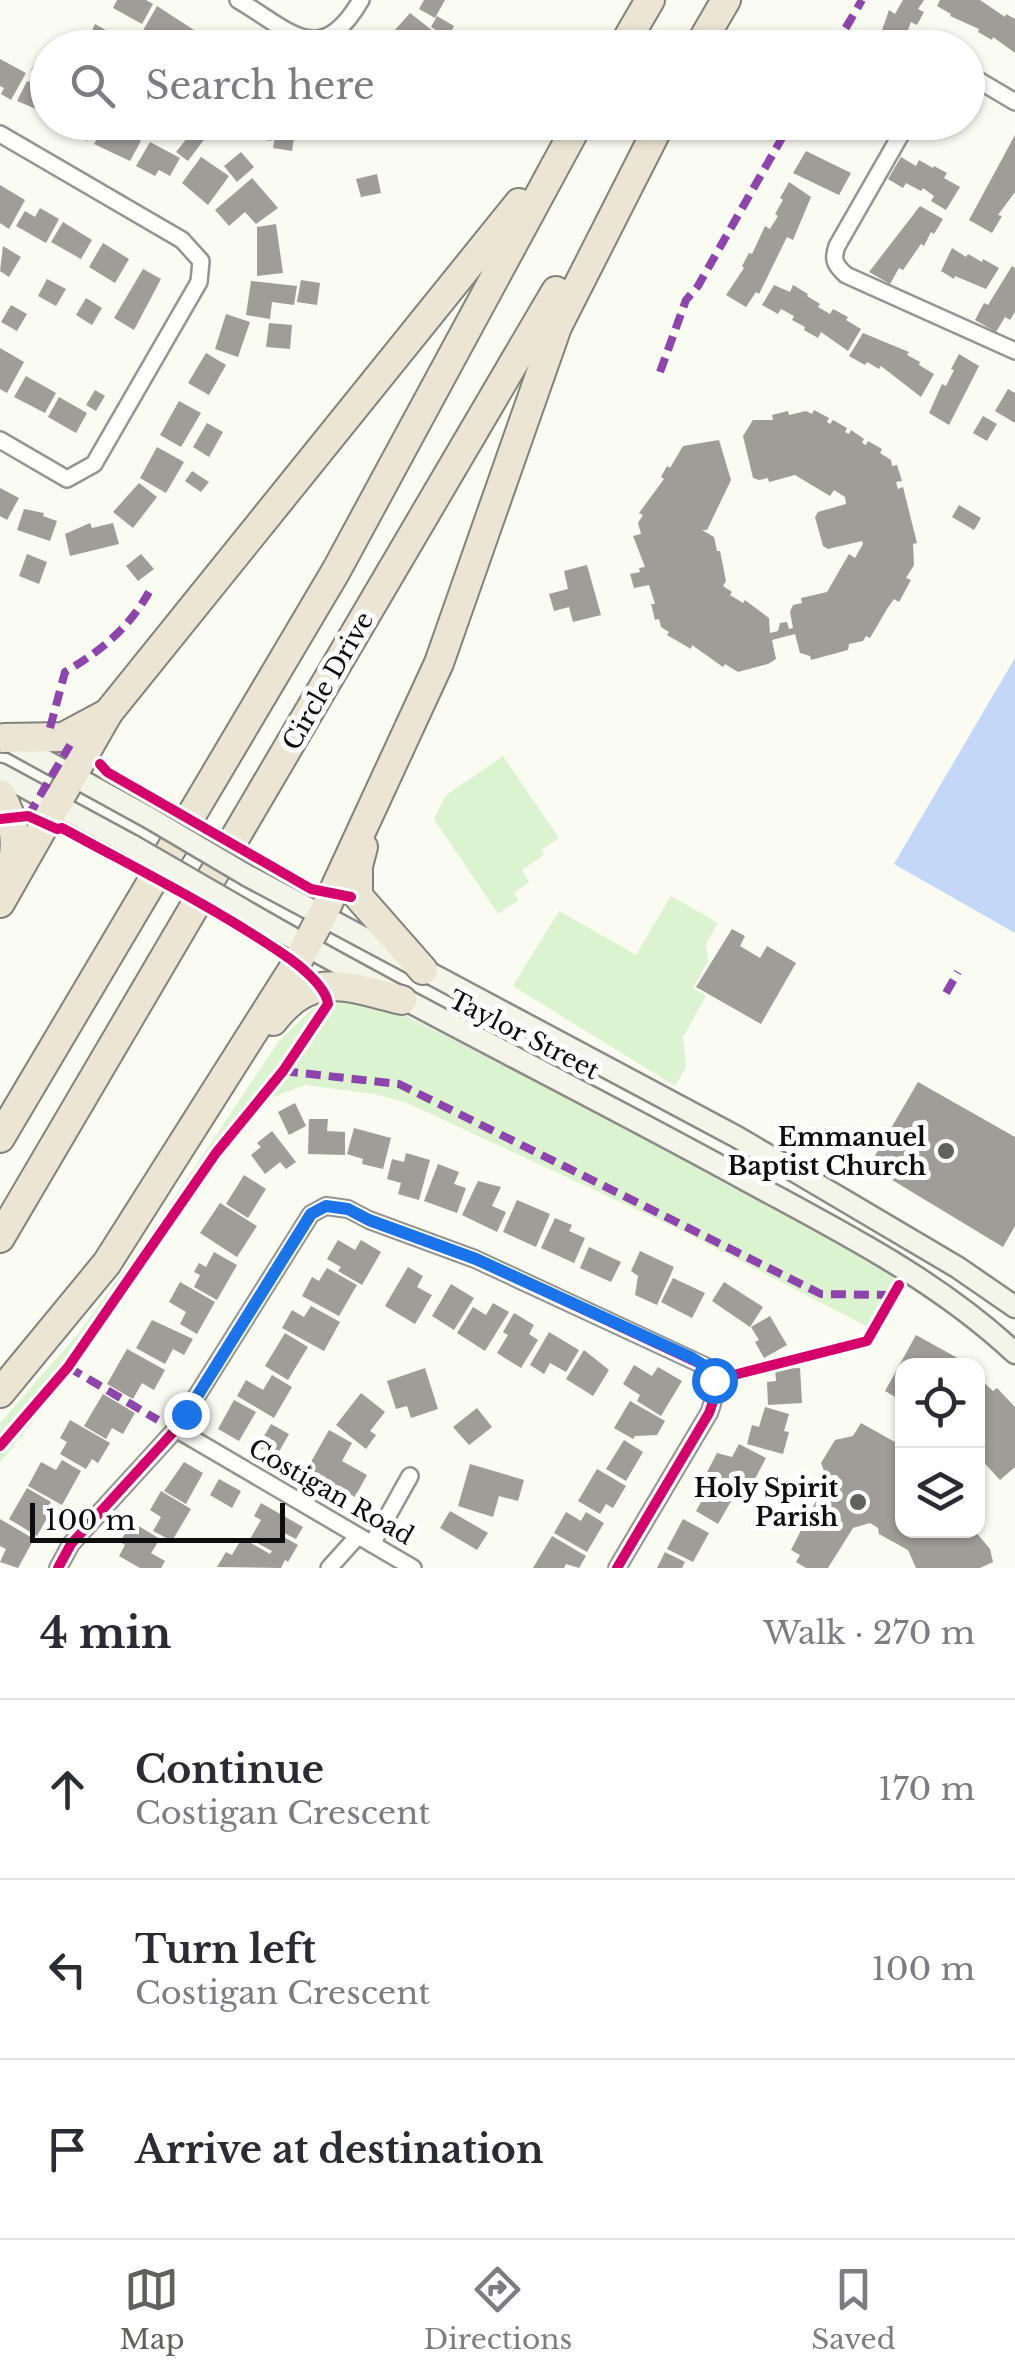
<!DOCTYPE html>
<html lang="en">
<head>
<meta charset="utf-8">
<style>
  :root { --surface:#fff; --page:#f7f7f7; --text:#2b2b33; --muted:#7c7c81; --line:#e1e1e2; --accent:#60605d }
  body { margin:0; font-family:"Libre Baskerville",serif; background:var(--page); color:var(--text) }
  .controls { position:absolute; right:30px; bottom:30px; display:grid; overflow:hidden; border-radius:20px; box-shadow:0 2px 8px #0004 }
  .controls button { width:90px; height:90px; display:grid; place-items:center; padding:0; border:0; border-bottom:2px solid var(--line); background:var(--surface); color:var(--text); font:50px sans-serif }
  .scale { position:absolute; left:30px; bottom:25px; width:255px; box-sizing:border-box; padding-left:10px; border:5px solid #0d0d0d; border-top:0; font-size:28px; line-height:35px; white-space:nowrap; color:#0d0d0d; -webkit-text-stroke:8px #fff; paint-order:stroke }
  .stop { position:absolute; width:30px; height:30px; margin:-22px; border:8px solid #1a73e8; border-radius:50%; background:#fff }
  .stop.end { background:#1a73e8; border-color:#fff; box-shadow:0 2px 10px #0008 }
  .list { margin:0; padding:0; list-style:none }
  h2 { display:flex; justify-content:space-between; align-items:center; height:130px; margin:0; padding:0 40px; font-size:42px }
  h2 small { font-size:32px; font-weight:400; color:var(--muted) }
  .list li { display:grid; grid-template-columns:65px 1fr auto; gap:30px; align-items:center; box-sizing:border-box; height:180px; padding:0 40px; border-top:2px solid var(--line) }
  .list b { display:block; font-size:38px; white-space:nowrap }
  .list p { margin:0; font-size:32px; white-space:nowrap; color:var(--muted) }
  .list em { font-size:32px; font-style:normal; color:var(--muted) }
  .icon { flex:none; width:55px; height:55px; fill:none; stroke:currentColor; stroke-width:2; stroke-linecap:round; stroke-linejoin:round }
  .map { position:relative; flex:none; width:1015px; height:1568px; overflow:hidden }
  .search { position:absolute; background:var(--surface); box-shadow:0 2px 8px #0004; left:30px; right:30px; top:30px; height:110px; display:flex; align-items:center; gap:25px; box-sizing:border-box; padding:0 35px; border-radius:55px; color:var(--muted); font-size:38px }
  .sheet { height:670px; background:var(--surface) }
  nav { display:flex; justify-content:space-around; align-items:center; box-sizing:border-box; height:140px; border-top:2px solid var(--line); background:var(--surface); font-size:28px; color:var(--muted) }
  nav a { display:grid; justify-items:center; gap:5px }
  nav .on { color:var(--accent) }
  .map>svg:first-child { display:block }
  .green { fill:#dbf3cf }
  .water { fill:#c3d8f9 }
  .building { fill:#9e9d97 }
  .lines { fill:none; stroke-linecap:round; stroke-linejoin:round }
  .minor-casing { stroke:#949490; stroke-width:20 }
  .secondary-casing { stroke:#8a8b86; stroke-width:25 }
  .motorway-casing { stroke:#81817d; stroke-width:32 }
  .minor { stroke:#fefefd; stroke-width:15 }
  .secondary { stroke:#f3f5e8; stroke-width:20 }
  .motorway { stroke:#ebe5d3; stroke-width:28 }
  .secondary-bridge-casing { stroke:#8a8b86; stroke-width:25; stroke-linecap:butt }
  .secondary-bridge { stroke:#f3f5e8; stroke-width:20 }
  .quiet { stroke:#8e44ad; stroke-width:8; stroke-dasharray:15 8; stroke-linecap:butt }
  .cycleway-casing { stroke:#fff; stroke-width:16 }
  .cycleway { stroke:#d6006c; stroke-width:10 }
  .route { stroke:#1a73e8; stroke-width:12 }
  .poi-dot { fill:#60605d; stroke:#fff; stroke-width:4 }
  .labels { text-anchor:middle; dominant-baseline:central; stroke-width:10; stroke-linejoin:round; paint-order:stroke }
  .street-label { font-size:25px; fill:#0d0d0d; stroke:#fff }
  .poi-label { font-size:25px; font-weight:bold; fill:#0d0d0d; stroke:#fff; text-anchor:end }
</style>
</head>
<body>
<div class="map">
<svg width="1015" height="1568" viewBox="0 0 1015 1568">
  <rect width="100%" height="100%" fill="#fafbf1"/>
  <g class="green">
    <polygon points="503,756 559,838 541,850 544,855 522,870 529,882 514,893 518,900 498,914 434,819 445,796"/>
    <polygon points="671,896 718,923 706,944 708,961 693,988 706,996 683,1037 686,1067 675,1086 513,986 559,911 636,955"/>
    <polygon points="366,996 632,1129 897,1278 868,1327 685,1232 405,1102 374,1094 305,1085 265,1100 58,1389 0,1463 0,1423 78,1334 150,1234 279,1041 319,1002"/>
  </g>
  <polygon class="water" points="1015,658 1015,933 894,864"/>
  <g class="building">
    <polygon points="117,0 146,0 153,4 142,24 113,8"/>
    <polygon points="424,0 445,0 435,18 419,9"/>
    <polygon points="903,0 924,0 918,9 924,12 917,25 911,22 901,48 876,48 889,10 895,14"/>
    <polygon points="940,0 980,0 1005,17 1006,14 1015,19 1015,53 993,37 992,40 978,32 979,29 950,16 951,14 937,6"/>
    <polygon points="157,6 194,30 184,48 176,48 163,40 159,48 153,48 138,39"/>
    <polygon points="410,13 433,31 420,48 396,48 393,45 400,36 394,31"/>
    <polygon points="437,16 454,26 448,37 431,27"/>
    <polygon points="95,24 113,34 106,48 87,41"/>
    <polygon points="42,51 48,54 48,79 31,70"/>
    <polygon points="0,59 26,73 11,100 1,94 4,88 0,86"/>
    <polygon points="27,81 48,87 48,114 17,101"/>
    <polygon points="968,92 982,101 973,118 968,115"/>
    <polygon points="55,122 97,122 87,141"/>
    <polygon points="106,122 141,141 130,161 94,144"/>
    <polygon points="255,122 274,122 271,141 252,137"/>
    <polygon points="354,122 377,122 378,128 358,135"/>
    <polygon points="277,123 296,126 292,151 273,148"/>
    <polygon points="195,128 206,137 188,161 176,152"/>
    <polygon points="1015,135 1015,192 998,215 1002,216 992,233 969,220"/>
    <polygon points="150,142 180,158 170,176 159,170 155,176 136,166"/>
    <polygon points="806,151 851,173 839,195 793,173"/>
    <polygon points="241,152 254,167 237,182 224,166"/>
    <polygon points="201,157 229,176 208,205 182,183"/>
    <polygon points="901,157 916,166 919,160 933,168 934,166 947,173 944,178 960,187 946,210 931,201 934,196 923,188 921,191 906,183 903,188 888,179"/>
    <polygon points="377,174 381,193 361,197 356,179"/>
    <polygon points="252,178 278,208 256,224 245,212 229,226 215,210"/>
    <polygon points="789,182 811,197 793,240 787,237 759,294 756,292 746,307 726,295 744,268 742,266 749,253 752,254 765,226 770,229 778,216 775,214 783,200 780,198"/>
    <polygon points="0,185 25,200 9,229 0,223"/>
    <polygon points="920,206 943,219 934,234 931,232 924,246 921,244 903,270 899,268 890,284 869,272"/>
    <polygon points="40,208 59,219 46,243 16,226 25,211 35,217"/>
    <polygon points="63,222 92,240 81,259 51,242"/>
    <polygon points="276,224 283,273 257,276 257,227"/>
    <polygon points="103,243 129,259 115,283 89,267"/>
    <polygon points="3,246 21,257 9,277 0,271"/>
    <polygon points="952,248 966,257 968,254 982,262 983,259 999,268 986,289 955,276 954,279 941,271"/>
    <polygon points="1012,266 1015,268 1015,312 1010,320 1005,317 996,332 975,320 984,303 988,305"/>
    <polygon points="143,269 161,279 134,330 114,318"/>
    <polygon points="47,279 66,289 56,306 38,296"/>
    <polygon points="301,280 320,283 317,305 297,302"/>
    <polygon points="251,281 297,286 294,305 272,302 270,319 246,315"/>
    <polygon points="774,285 790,292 793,285 808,294 807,296 820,304 818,307 830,314 833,309 848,317 846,320 861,329 848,351 821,332 818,338 804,330 805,327 792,320 794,316 781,309 778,314 762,305"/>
    <polygon points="86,298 102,308 92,325 76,315"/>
    <polygon points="11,305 27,314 17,331 1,322"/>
    <polygon points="226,314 250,322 238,357 215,349"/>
    <polygon points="269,323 292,325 290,349 266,347"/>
    <polygon points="863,333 909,352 907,355 920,362 919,365 934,374 921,397 881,366 879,369 867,362 865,365 849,356"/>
    <polygon points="0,348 24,362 7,393 0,389"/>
    <polygon points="206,353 226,365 209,395 188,383"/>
    <polygon points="959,354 979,366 949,425 929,413 942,384 946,386 954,370 951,369"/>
    <polygon points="26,376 56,393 45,413 14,397"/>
    <polygon points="1008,389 1015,393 1015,423 995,411"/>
    <polygon points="95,390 105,396 96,411 86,405"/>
    <polygon points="59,397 87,413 76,433 48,417"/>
    <polygon points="179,401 201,413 181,447 160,435"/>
    <polygon points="814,410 829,418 827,422 830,424 833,420 847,428 845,432 849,434 851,430 864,439 862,443 866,445 868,441 882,449 880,453 891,460 892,466 897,465 902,481 896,482 898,489 903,487 917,543 913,544 914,565 906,578 911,580 899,602 894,599 887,609 870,638 866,636 863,641 849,644 848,650 811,660 810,656 800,653 795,634 772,640 776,659 768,664 738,672 725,664 723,667 692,645 691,649 667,635 669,632 661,627 659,619 655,620 651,604 655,604 649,585 634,588 630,574 640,572 639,568 645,567 633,536 641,534 638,523 643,515 639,513 664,479 661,477 667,466 670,468 683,446 719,440 731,480 707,530 702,530 714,537 717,551 720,551 726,581 723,586 732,592 730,595 743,603 745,600 769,618 770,633 778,631 780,623 787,622 789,629 793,628 790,612 793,605 802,603 801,598 827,592 849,554 855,558 863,544 862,541 828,549 823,546 815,517 818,512 846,504 845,497 834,490 830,496 795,475 769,482 768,478 759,480 753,478 743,436 753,420 773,420 772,415 788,411 789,415 806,411 812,414"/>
    <polygon points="983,416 997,424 987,441 973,433"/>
    <polygon points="207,423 223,432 209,457 193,447"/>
    <polygon points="157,447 184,462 166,493 140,478"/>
    <polygon points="192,471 209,482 201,492 185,481"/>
    <polygon points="139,483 157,497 133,528 113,512"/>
    <polygon points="0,488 19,498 7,520 0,516"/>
    <polygon points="959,505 981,518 974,530 952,517"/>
    <polygon points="24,509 44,513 43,516 57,521 50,541 17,530"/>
    <polygon points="90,523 92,528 113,523 119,544 70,556 65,534"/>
    <polygon points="27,554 47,562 39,584 19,576"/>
    <polygon points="141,554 154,569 138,581 126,566"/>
    <polygon points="587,565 601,615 573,622 569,607 554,611 549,594 568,589 564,571"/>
    <polygon points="732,929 745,936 740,946 760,958 767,946 796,963 761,1024 696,987"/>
    <polygon points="918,1082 1015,1137 1015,1226 1003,1247 869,1166"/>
    <polygon points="295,1103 306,1126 289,1135 278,1112"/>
    <polygon points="309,1119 328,1119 327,1131 345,1132 345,1155 308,1154"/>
    <polygon points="354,1128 391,1138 383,1169 362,1164 363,1159 347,1154"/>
    <polygon points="272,1131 296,1162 286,1169 280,1162 265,1174 251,1155 261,1147 257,1143"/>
    <polygon points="406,1153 430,1160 419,1200 398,1194 401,1183 387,1179 392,1159 404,1162"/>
    <polygon points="438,1164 459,1172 454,1184 466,1188 457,1213 424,1201"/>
    <polygon points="244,1175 266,1189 248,1218 226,1204"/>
    <polygon points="478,1181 501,1187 492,1206 506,1212 497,1232 462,1215"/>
    <polygon points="517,1200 550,1214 536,1247 503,1232"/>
    <polygon points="220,1203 257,1226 237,1257 200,1233"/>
    <polygon points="555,1218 572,1225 569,1231 585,1238 574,1263 541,1248"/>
    <polygon points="338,1240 355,1250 361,1240 381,1252 362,1285 338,1271 341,1267 327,1259"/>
    <polygon points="589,1247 621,1262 611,1282 580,1268"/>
    <polygon points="640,1251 674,1267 657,1305 635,1295 638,1276 631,1271"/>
    <polygon points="214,1252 237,1265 217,1300 194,1287 200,1275 194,1272 199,1263 206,1267"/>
    <polygon points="408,1267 423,1276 417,1287 432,1295 415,1324 385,1306"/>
    <polygon points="327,1268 357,1285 339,1316 302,1296 312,1277 319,1281"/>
    <polygon points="673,1278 705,1293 692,1318 661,1302"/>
    <polygon points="180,1282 215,1302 197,1334 180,1324 186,1312 169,1302"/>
    <polygon points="724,1282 763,1307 750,1327 712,1301"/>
    <polygon points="451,1284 474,1298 454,1330 432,1316"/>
    <polygon points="493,1303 509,1312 485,1351 457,1333 473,1307 486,1315"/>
    <polygon points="311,1306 340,1322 324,1351 282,1328 292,1310 304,1317"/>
    <polygon points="514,1313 534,1325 529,1334 538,1340 521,1368 497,1353 508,1335 503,1332"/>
    <polygon points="770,1316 787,1345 764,1358 755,1342 759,1340 751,1327"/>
    <polygon points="152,1320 193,1339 184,1355 173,1349 165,1364 136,1348"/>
    <polygon points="549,1332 579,1350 566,1372 550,1363 544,1374 530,1365"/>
    <polygon points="285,1333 308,1347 288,1380 265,1366"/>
    <polygon points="916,1335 972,1366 902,1366 902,1401 885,1391"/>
    <polygon points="127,1349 165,1370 154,1390 142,1383 133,1399 107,1384"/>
    <polygon points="584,1350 609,1370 593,1396 566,1379"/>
    <polygon points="634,1365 652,1376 658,1367 682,1381 661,1416 637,1401 640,1395 623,1384"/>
    <polygon points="425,1368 438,1409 411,1418 407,1406 396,1409 387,1381"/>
    <polygon points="800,1368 802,1403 768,1405 767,1382 776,1381 775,1369"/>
    <polygon points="272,1375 292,1387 274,1418 237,1396 246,1380 263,1390"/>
    <polygon points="978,1377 993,1391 997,1388 1015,1407 1015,1467 1000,1480 978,1456"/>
    <polygon points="361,1393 385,1412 370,1431 376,1435 366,1449 336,1425"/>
    <polygon points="103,1394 135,1413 123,1434 112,1428 106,1439 84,1426"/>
    <polygon points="234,1400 256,1412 239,1441 218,1429"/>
    <polygon points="630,1401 665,1421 657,1435 635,1436 633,1439 614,1428"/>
    <polygon points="765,1407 789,1414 784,1431 789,1432 783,1454 747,1444 752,1425 759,1427"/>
    <polygon points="477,1408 492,1427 469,1445 453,1427"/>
    <polygon points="70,1420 110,1443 98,1463 92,1459 86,1469 60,1454 67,1442 60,1438"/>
    <polygon points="861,1423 902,1446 902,1530 974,1530 990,1549 993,1562 980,1568 916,1568 908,1550 879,1534 878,1528 870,1523 853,1528 828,1568 806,1568 796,1562 800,1555 791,1550 819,1495 817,1485 825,1473 821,1463 835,1440 853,1436"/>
    <polygon points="271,1424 289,1434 276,1457 258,1447"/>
    <polygon points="329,1430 352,1443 342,1461 367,1475 355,1497 307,1469"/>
    <polygon points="624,1440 643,1452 626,1481 606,1469"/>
    <polygon points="739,1444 766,1458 747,1494 707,1472 717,1453 732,1457"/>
    <polygon points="62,1460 81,1471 62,1505 28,1486 41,1462 56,1470"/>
    <polygon points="184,1462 203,1473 186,1504 164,1491"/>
    <polygon points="470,1464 524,1480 518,1501 499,1496 493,1517 458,1506"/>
    <polygon points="597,1469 626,1486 613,1508 606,1504 600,1514 578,1501"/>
    <polygon points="219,1479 241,1491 232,1508 210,1495"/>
    <polygon points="712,1483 734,1496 718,1524 696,1511"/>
    <polygon points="27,1488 51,1502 44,1513 47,1518 37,1536 9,1519"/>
    <polygon points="161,1491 191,1509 172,1541 153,1531 161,1517 150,1510"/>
    <polygon points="261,1503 303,1527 296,1539 284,1533 282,1536 298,1545 288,1562 285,1560 281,1568 217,1567 226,1552 232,1555 242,1538 270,1554 272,1551 250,1539 261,1520 254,1516"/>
    <polygon points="450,1511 488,1533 477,1550 440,1528"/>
    <polygon points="566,1512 581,1521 586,1512 604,1523 587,1552 554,1533"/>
    <polygon points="0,1519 34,1539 18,1568 0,1562 6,1549 0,1546"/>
    <polygon points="683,1519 709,1533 693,1562 667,1549"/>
    <polygon points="132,1522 160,1539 151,1553 165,1561 161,1568 140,1568 119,1556 125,1545 120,1542"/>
    <polygon points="552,1536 586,1556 579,1568 566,1564 564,1568 533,1568"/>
    <polygon points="665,1552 685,1562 682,1568 657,1568"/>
  </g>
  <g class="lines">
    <defs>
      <g id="minor">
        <path d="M238,0C291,31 320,70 361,0"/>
        <polyline points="968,74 1015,102"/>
        <path d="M908,122L837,246C832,260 835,265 846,275L1015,351"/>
        <polyline points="0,134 182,240 201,261 199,282 94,464 67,479 0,440"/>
        <polyline points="176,1429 413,1568"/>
        <polyline points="372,1544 410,1476"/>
        <path d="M58,1568L71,1544L176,1429L311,1214L326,1206L348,1209L369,1220L475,1259L705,1366C716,1384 717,1393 709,1413L617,1568"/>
        <polyline points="329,1568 357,1537"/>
      </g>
      <g id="secondary">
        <polyline points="6,739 148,817"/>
        <polyline points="0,774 133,846"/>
        <polyline points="248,876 737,1137 957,1267 1015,1307"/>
        <path d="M235,905C401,1002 573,1085 742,1178C837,1230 935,1278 1015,1353"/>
      </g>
      <g id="motorway">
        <polyline points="622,48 650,0"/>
        <polyline points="698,48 726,0"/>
        <polyline points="4,738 63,737 108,713"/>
        <path d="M0,794C15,820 19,844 10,874"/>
        <polyline points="363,847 358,866 358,896 423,970"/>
        <polyline points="0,903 108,713 519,203"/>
        <path d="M273,1021C313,969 347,987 402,1000"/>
        <polyline points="0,1138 336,571 579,122"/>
        <polyline points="0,1238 556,291"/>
        <polyline points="0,1393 107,1263 295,966 323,914 439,663 557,327 661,122"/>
      </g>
    </defs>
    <use href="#minor" class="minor-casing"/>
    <use href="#secondary" class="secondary-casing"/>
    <use href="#motorway" class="motorway-casing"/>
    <use href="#minor" class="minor"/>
    <use href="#secondary" class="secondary"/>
    <use href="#motorway" class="motorway"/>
    <defs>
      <g id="secondary-bridge">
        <polyline points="148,817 248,876"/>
        <polyline points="133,846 235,905"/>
      </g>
    </defs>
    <use href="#secondary-bridge" class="secondary-bridge-casing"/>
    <use href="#secondary-bridge" class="secondary-bridge"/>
    <g class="quiet">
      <polyline points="834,48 862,0"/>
      <polyline points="660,372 686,300 698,286 791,122"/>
      <path d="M50,728L65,672C101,651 129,628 149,592"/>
      <polyline points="28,816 70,745"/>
      <polyline points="946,993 958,972"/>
      <polyline points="283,1071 399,1084 821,1294 893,1295"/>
      <polyline points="68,1367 158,1420"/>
    </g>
    <defs>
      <g id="cycleway">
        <polyline points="100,764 107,772 311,889 351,897"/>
        <path d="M0,819L28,816L57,829L62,828C135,868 214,907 283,954C298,964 326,986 328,1004L283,1071L216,1153L68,1367L0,1446"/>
        <polyline points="714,1380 867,1341 899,1285"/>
        <path d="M58,1568L71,1544L176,1429L311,1214L326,1206L348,1209L369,1220L475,1259L705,1366C716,1384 717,1393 709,1413L617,1568"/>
      </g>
    </defs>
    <use href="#cycleway" class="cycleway-casing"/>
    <use href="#cycleway" class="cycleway"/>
  </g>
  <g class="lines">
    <polyline class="route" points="186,1414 311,1214 326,1206 348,1209 369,1220 476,1259 692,1358 705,1366 714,1380"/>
  </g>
  <g class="poi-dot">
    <circle cx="946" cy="1151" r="10"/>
    <circle cx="858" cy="1502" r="10"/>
  </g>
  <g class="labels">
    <g class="street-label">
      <text transform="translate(328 681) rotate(-60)">Circle Drive</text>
      <text transform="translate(524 1035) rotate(27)">Taylor Street</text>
      <text transform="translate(331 1492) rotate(30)">Costigan Road</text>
    </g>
    <g class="poi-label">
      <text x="926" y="1137">Emmanuel<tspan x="926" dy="29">Baptist Church</tspan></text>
      <text x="838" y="1488">Holy Spirit<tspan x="838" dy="29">Parish</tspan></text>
    </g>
  </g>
</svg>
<div class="controls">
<button><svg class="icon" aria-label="locate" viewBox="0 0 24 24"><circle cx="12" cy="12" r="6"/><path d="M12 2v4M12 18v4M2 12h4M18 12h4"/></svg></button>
<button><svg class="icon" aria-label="layers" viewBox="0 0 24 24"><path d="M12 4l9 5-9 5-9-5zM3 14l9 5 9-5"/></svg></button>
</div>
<div class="scale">100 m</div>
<div class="stop" style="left:714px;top:1380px"></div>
<div class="stop end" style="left:186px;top:1414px"></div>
<div class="search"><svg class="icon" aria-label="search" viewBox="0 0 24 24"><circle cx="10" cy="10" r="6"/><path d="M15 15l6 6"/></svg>Search here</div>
</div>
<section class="sheet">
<h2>4 min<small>Walk · 270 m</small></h2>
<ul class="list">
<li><svg class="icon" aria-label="ahead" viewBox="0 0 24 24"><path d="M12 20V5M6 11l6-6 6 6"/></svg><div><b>Continue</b><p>Costigan Crescent</p></div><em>170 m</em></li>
<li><svg class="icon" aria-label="left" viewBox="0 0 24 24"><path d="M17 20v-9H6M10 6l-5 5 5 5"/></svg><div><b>Turn left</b><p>Costigan Crescent</p></div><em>100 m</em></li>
<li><svg class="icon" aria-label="arrive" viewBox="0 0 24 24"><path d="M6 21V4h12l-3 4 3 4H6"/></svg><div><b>Arrive at destination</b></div></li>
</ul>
</section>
<nav>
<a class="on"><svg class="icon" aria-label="map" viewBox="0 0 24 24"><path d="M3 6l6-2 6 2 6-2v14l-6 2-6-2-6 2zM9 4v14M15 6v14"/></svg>Map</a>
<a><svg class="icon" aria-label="directions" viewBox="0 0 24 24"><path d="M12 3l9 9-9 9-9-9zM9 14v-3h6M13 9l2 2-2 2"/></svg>Directions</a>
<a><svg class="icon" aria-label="saved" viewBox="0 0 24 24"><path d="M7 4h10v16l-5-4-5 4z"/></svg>Saved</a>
</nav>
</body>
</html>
